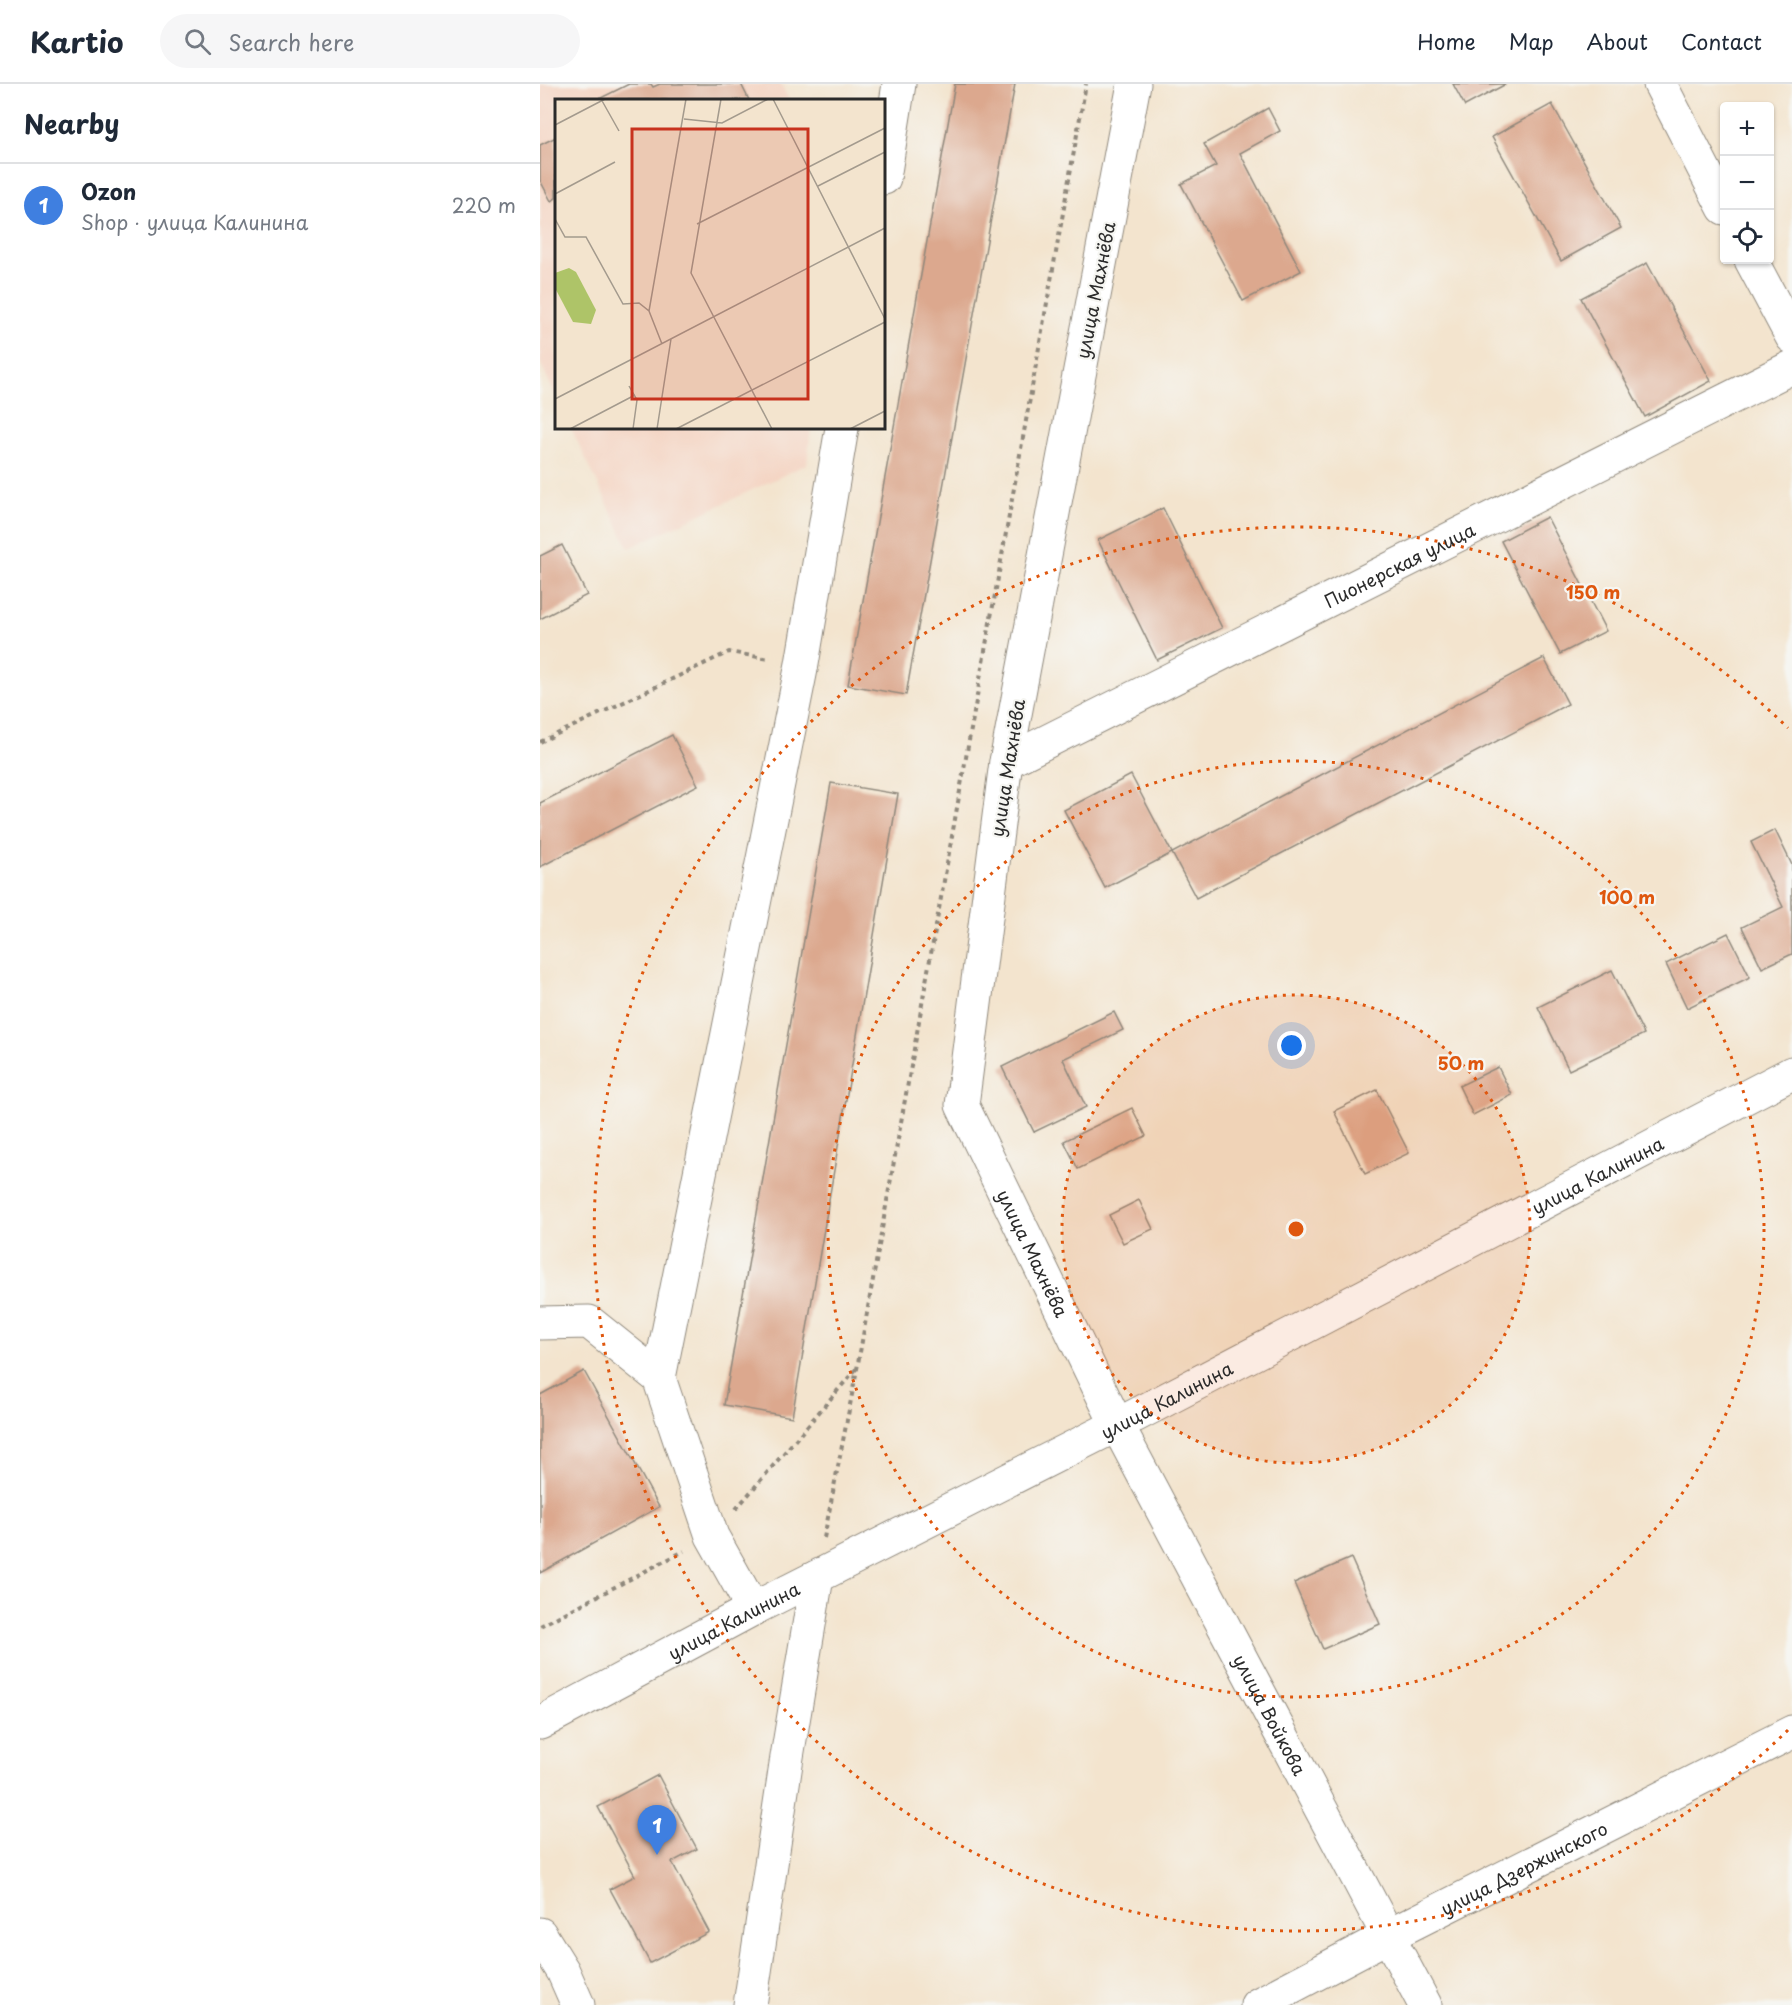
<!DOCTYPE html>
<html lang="en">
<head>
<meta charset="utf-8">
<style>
  :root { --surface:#fff; --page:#f6f6f7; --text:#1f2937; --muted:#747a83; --line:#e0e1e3; --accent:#0b8043 }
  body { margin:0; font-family:"Playpen Sans",sans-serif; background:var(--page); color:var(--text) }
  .controls { position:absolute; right:18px; top:18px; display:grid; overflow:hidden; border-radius:6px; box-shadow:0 2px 4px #0004 }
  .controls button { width:54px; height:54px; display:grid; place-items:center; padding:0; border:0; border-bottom:2px solid var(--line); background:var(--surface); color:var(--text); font:30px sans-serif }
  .you { position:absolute; left:752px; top:962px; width:21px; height:21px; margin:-15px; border:4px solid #fff; border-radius:50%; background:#1a73e8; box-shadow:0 0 0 9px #1a73e833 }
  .badge { display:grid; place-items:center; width:39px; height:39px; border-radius:50%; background:var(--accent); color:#fff; font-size:20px; font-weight:700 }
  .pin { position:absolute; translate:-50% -50px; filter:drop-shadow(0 2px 3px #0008) }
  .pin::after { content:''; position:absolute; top:32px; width:21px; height:18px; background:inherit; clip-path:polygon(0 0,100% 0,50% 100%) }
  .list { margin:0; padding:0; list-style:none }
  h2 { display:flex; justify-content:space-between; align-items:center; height:78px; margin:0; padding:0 24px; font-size:26px }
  h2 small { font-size:20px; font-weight:400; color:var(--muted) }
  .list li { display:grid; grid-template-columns:39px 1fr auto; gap:18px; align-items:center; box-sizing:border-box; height:84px; padding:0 24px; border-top:2px solid var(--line) }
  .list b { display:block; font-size:22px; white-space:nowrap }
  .list p { margin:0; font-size:20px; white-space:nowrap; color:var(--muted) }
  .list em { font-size:20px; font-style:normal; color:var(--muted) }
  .icon { flex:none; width:33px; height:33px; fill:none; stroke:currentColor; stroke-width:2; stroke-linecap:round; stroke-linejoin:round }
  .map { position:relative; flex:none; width:1252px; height:1921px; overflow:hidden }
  header { display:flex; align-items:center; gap:36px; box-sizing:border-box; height:84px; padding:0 30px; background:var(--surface); border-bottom:2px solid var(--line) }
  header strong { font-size:28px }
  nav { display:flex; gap:33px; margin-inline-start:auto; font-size:21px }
  .search { width:420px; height:54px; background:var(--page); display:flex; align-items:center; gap:15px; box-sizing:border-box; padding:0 21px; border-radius:33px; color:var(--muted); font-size:22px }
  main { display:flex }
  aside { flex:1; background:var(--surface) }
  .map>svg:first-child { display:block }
  .built { fill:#f4d3c1 }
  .building { fill:#dca88e }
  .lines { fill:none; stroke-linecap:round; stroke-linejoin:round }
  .minor-casing { stroke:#8f887c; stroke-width:35 }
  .path { stroke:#8f887c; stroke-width:4; stroke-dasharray:4.5 4.5; stroke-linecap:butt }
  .minor { stroke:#fff; stroke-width:33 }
  .ring { fill:none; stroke:#df570e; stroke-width:3; stroke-dasharray:3 6 }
  .labels { text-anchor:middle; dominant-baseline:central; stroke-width:4.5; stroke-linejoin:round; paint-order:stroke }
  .street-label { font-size:18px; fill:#2b2b2b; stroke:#f6f6f2 }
  .inset-road { fill:none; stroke:#a39a8d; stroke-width:1.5 }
  .view { fill:#c8321e; fill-opacity:0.15; stroke:#c8321e; stroke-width:3 }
  .inset-edge { fill:none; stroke:#2b2b2b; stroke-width:3 }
  .centre { fill:#df570e; stroke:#f6f6f2; stroke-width:3 }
  .ring-label { font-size:18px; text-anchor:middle; font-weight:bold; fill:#df570e; stroke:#f6f6f2; stroke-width:4.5; stroke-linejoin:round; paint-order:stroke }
</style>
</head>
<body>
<header>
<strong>Kartio</strong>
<div class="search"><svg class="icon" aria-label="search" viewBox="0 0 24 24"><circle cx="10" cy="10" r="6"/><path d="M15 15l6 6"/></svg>Search here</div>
<nav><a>Home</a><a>Map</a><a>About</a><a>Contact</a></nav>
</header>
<main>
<aside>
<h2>Nearby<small></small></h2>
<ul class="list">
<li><span class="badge" style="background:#3f7fe0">1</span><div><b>Ozon</b><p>Shop · улица Калинина</p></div><em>220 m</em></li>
</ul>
</aside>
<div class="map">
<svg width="1252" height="1921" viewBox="0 0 1252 1921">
  <rect width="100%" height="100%" fill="#f6f6f2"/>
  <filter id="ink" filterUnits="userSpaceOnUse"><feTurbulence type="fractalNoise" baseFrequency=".0167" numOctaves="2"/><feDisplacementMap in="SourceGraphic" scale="12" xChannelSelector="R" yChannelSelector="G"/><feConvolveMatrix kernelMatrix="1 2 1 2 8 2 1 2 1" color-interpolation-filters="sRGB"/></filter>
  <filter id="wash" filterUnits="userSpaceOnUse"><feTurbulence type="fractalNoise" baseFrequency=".008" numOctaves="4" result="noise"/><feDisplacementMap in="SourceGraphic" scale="24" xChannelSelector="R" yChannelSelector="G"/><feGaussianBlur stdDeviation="1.35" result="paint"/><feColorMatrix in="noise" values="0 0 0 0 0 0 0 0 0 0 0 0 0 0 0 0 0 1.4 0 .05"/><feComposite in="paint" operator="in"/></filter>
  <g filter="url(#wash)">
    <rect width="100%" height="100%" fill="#f3e4ce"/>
    <g class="built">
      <polygon points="0,0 241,0 249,16 16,16 16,313 0,278"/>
      <polygon points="31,344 271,344 267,380 89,464"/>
    </g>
    <g id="blocks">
      <g class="building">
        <polygon points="89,0 111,0 113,3 120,0 201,0 209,16 57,16"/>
        <polygon points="415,0 475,0 366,611 308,601"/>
        <polygon points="913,0 966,0 925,22"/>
        <polygon points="1012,20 1081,144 1021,177 952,53"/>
        <polygon points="728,24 740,47 700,69 761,187 703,217 641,100 676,82 664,60"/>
        <polygon points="16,53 16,114 11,117 0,96 0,61"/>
        <polygon points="1107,179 1171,297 1105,333 1041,214"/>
        <polygon points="623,424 682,544 617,576 558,456"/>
        <polygon points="1007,433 1066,547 1020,570 961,457"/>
        <polygon points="22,461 47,511 0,535 0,472"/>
        <polygon points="1004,574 1028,620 656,814 632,769"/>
        <polygon points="132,651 158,701 0,783 0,719"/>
        <polygon points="591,691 632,769 565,804 524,726"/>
        <polygon points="291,699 358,710 252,1333 184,1321"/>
        <polygon points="1235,746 1252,781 1252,870 1222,884 1202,843 1243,823 1211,758"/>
        <polygon points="1188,849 1210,893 1147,924 1126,880"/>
        <polygon points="1072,886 1104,950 1029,986 998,923"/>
        <polygon points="574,928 583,946 523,975 546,1023 494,1048 462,983"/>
        <polygon points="958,983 972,1011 933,1031 919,1002"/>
        <polygon points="837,1006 869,1069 825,1090 794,1027"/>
        <polygon points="592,1024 606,1052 538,1085 524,1057"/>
        <polygon points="599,1116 613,1145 583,1159 569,1131"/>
        <polygon points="44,1287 119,1423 0,1489 0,1311"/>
        <polygon points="811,1474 840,1540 783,1565 754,1499"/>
        <polygon points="118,1691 157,1765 132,1778 169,1848 110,1879 70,1805 95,1792 58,1723"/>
      </g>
    </g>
  </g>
  <g filter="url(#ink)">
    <use href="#blocks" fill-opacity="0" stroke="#8f887c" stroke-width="1.5"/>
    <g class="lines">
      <defs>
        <g id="minor">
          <path id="s1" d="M594,0L466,678L422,1021L577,1341L885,1921"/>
          <polyline points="1120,0 1184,124"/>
          <polyline points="344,94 359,0"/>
          <polyline points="1211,176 1252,253"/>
          <path id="s2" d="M466,678L1252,283"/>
          <polyline points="0,1239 49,1238 119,1294 172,1452 213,1525"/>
          <polyline points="119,1294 262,580 302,344"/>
          <path id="s3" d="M0,1639L213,1525L577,1341L1252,989"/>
          <polyline points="0,1850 23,1887 38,1921"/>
          <polyline points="210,1921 247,1673 277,1493"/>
          <path id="s4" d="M717,1921L848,1852L1252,1648"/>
        </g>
      </defs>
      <use href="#minor" class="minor-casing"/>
      <g class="path">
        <polyline points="0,658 189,568 230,575"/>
        <polyline points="196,1425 316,1285"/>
        <polyline points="284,1454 317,1285 546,0"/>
        <polyline points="0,1542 144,1467"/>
      </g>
      <use href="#minor" class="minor"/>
    </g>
  </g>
  <circle cx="756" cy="1145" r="234" fill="#df570e" fill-opacity=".12"/>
  <g class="ring">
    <circle cx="756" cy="1145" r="234"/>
    <circle cx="756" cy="1145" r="468"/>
    <path d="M1248 1646A702 702 0 1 1 1248 644"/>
  </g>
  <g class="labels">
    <g class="street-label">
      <text transform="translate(555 206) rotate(-79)">улица Махнёва</text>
      <text stroke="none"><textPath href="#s2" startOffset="440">Пионерская улица</textPath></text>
      <text transform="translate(467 684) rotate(-81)">улица Махнёва</text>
      <text stroke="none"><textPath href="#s3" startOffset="1191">улица Калинина</textPath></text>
      <text stroke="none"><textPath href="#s1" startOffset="1200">улица Махнёва</textPath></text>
      <text stroke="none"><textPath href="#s3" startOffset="705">улица Калинина</textPath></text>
      <text stroke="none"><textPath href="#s3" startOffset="219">улица Калинина</textPath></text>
      <text stroke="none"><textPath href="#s1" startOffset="1719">улица Войкова</textPath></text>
      <text stroke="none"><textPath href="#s4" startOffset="300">улица Дзержинского</textPath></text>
    </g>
  </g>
  <g transform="translate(15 15)">
    <rect width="330" height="330" fill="#f3e4ce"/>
    <path d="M14,169L21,173L41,211L36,225L18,223L0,189V174Z" fill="#aec468"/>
    <path class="inset-road" d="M46,0L64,32M166,0L136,174L217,330M218,0L330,220M129,20L167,24L213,0M0,26L50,0M263,87L330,53M0,95L60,63M0,120L10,138H31L68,205L84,204L94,212L107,245M142,125L330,29M94,212L131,0M74,287L82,301L78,330M0,300L330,129M15,330L80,296M102,330L116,240M121,330L330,223M295,330L330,312"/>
    <path class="view" d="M77,30H253V300H77Z"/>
    <rect width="330" height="330" class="inset-edge"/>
  </g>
  <circle cx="756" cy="1145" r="9" class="centre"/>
  <g class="ring-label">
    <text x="1053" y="515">150 m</text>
    <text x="1087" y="820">100 m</text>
    <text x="921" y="986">50 m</text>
  </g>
</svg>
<div class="controls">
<button>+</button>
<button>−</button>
<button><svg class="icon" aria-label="locate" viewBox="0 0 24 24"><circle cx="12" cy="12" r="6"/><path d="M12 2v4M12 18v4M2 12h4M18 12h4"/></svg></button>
</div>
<div class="you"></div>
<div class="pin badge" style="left:117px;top:1771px;background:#3f7fe0">1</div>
</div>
</main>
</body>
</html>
